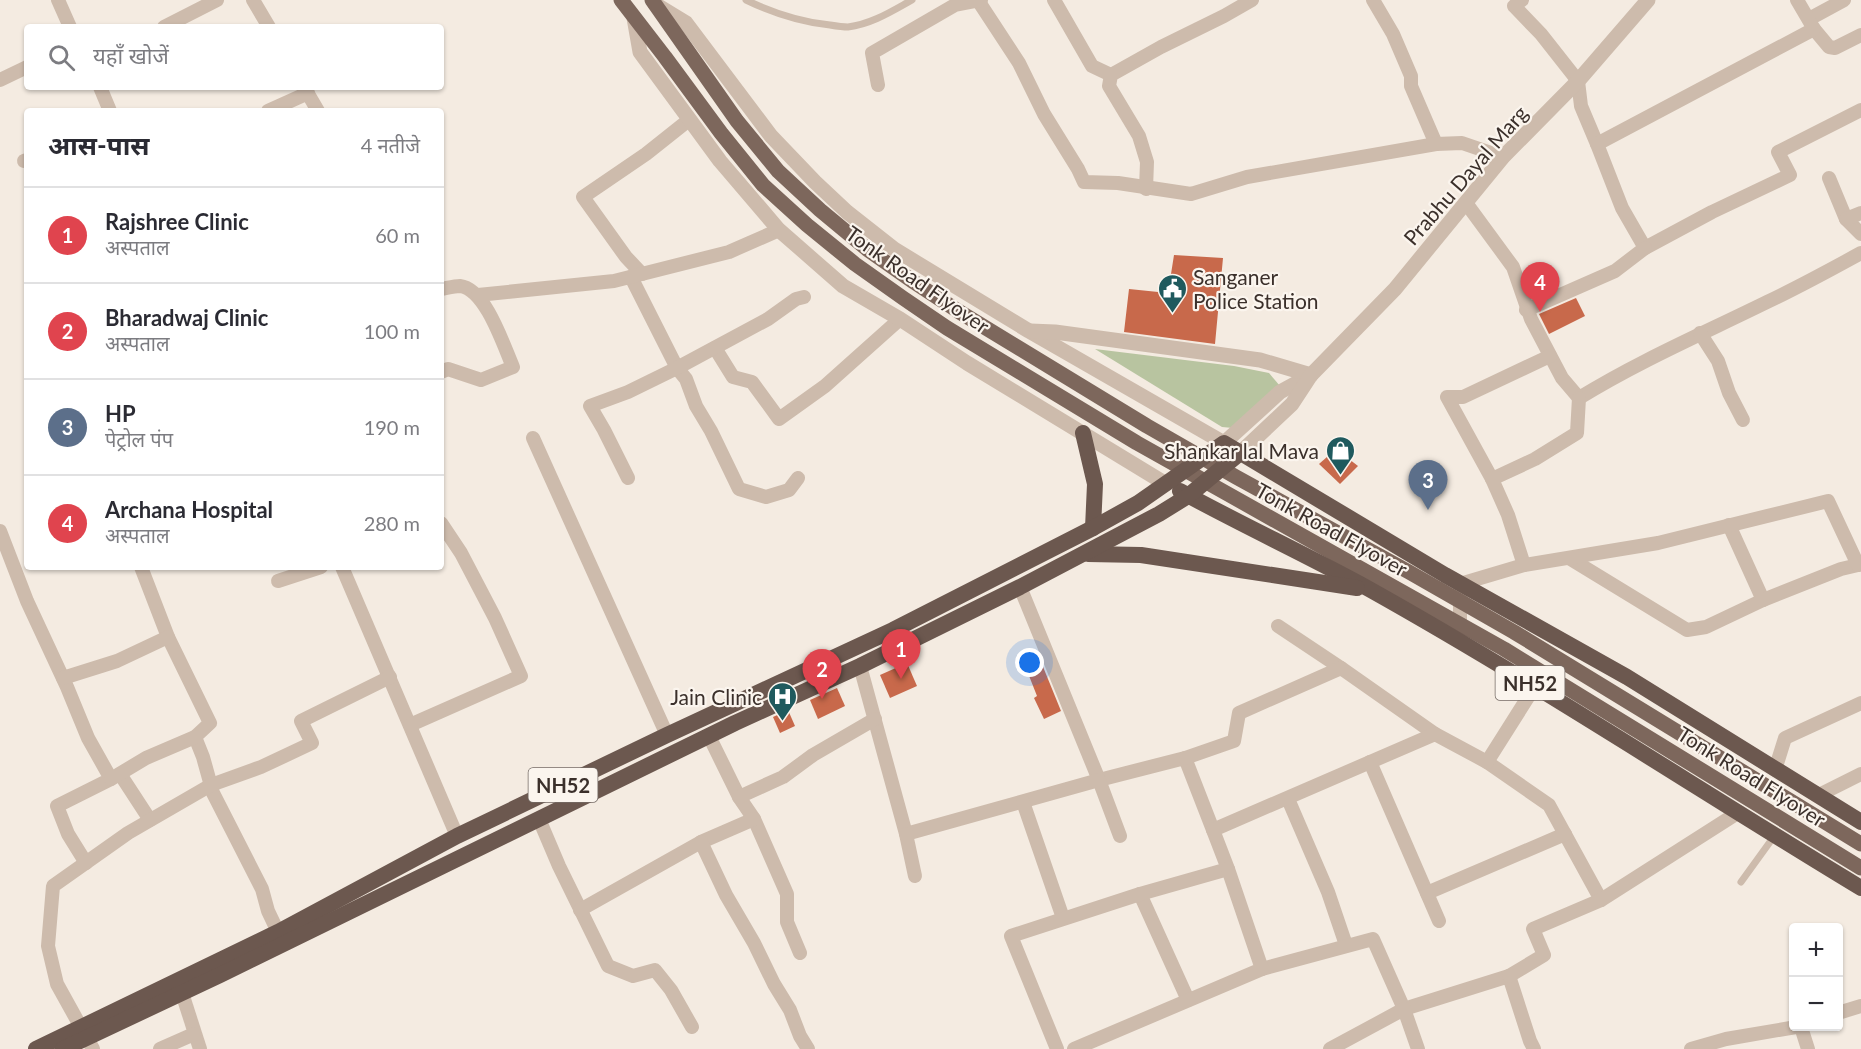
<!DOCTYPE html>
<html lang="hi">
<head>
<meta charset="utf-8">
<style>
  :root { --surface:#fff; --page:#f2f2f3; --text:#2b2b33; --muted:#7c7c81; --line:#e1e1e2; --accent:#1f5a5e }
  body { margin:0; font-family:Lato,"Noto Sans Devanagari",sans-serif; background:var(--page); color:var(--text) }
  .controls { position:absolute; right:18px; bottom:18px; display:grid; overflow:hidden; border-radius:6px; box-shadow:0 2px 4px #0004 }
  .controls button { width:54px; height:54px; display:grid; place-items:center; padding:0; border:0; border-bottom:2px solid var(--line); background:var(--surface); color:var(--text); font:30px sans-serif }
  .you { position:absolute; left:1030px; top:663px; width:21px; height:21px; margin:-15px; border:4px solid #fff; border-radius:50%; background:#1a73e8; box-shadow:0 0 0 9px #1a73e833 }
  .badge { display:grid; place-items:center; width:39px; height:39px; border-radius:50%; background:var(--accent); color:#fff; font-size:20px; font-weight:700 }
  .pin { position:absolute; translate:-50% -50px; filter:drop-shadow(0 2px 3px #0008) }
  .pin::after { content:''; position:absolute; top:32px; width:21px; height:18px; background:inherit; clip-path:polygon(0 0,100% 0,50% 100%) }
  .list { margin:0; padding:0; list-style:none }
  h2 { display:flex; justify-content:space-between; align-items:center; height:78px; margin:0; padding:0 24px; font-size:26px }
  h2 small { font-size:20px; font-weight:400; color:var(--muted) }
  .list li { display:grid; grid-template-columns:39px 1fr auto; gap:18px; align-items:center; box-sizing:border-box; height:96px; padding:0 24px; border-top:2px solid var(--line) }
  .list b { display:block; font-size:22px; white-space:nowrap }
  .list p { margin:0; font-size:20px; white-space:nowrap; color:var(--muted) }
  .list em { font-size:20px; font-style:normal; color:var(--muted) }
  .icon { flex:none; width:33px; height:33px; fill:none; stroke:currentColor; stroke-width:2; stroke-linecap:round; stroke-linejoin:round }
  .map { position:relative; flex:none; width:1861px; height:1049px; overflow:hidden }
  .search { position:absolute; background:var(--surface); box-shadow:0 2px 4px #0004; left:24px; top:24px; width:420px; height:66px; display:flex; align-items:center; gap:15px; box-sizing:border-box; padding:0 21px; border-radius:6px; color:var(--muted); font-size:22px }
  .panel { position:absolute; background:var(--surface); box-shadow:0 2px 4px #0004; left:24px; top:108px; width:420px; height:462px; border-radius:6px }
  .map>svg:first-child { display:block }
  .green { fill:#b8c4a0 }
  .building { fill:#c8694b }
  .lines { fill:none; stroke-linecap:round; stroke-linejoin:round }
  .service { stroke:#cdbbac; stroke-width:7 }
  .minor { stroke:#cdbbac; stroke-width:14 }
  .tertiary { stroke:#cdbbac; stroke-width:15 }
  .primary { stroke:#7d675c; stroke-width:15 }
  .trunk { stroke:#6c584f; stroke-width:16 }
  .labels { text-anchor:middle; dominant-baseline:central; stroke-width:4.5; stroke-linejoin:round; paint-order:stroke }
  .shield { fill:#fbf5ee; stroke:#756b66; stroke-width:1.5 }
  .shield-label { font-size:20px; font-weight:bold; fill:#3b302b }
  .street-label { font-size:21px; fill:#3b302b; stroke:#fbf5ee }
  .poi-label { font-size:21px; fill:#3b302b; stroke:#fbf5ee; text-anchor:end }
</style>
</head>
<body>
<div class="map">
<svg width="1861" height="1049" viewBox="0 0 1861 1049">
  <rect width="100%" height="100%" fill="#f4ebe1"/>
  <polygon class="green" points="1095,349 1234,366 1269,373 1280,386 1233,428 1222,427"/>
  <g class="building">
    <polygon points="1174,255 1223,258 1215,344 1124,332 1129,289 1168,293"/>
    <polygon points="1576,298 1585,316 1549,334 1539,314"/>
    <polygon points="1336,449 1358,466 1340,484 1319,464"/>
    <polygon points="1037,652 1061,711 1044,719 1034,698 1037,696 1022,658"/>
    <polygon points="907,663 917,686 890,698 880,675"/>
    <polygon points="837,688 845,706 818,719 810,700"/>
    <polygon points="788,710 795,726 780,733 773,717"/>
  </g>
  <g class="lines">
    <g class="service">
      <path d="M746,0C773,13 800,22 830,25C836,26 843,27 848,27C872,24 892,11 912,0"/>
      <polyline points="1741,882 1775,835"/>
    </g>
    <g class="minor">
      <polyline points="58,0 70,27"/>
      <polyline points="253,0 269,27"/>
      <polyline points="1054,0 1092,66 1111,75"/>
      <polyline points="1373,0 1393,34 1411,76 1411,86 1436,144"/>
      <polyline points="1522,0 1514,6 1541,34 1578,81 1581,106 1597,144 1622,208 1645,248 1712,212 1790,175 1778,152 1861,110"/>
      <polyline points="979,2 1019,63 1044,114 1078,169 1084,182 1118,183 1191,194 1247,177 1436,144 1462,143 1503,157"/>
      <polyline points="1809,19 1844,0"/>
      <polyline points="164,27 217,0"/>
      <polyline points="1814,29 1829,47 1835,48 1861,35"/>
      <polyline points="0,80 27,67"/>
      <polyline points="878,85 872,53 955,5 981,0"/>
      <polyline points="100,87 110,111"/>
      <polyline points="304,87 318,111"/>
      <polyline points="268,111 308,93"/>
      <polyline points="1597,144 1814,29 1797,0"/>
      <polyline points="24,161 27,160"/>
      <polyline points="1829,178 1846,219 1861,234"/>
      <polyline points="1146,189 1147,162 1139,136 1109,86 1111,75 1161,47 1224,16 1252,0"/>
      <path d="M1466,203L1513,267L1531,319L1562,378L1579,398C1639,361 1704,333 1767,302C1799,287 1830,270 1861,253"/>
      <polyline points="1846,219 1861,213"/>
      <polyline points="642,274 626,257 583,197 646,154 685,123"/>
      <polyline points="631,277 677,368 686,379 696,406 711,431 739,489 766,497 789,490 798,478"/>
      <path d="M441,289C447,288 454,286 460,286C486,289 504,347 513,367L481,380L448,369L441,372"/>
      <polyline points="478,295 614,281 729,252 779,230"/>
      <polyline points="1526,310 1615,271 1645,248"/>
      <polyline points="1700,333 1718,361 1729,393 1743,420"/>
      <polyline points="715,348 733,377 752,382 779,419 825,386 900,319"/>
      <polyline points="533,438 667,735"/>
      <polyline points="628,478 604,430 590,406 628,392 677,368 768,319 796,299 804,297"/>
      <polyline points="1492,479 1447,397 1463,397 1550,356"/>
      <polyline points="1729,525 1763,600"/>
      <polyline points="0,531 27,601 67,687 88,738 111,779 57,806 68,834 86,863"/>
      <polyline points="1569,558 1687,630 1706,627 1763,600 1841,569 1858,565"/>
      <polyline points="1524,565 1508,515 1492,479 1535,459 1577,433 1579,398"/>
      <polyline points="141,567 168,637 210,723 195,737 203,757 213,793 262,889 268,911 278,932"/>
      <polyline points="342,567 457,836"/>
      <polyline points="278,581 321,567"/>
      <polyline points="1020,587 1099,780 1185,758 1213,830"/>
      <polyline points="1278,626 1341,668"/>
      <polyline points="1460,634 1460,584 1524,565 1658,543 1828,501 1858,565 1861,564"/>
      <polyline points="860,666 906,834 1099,780 1120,836"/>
      <polyline points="63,678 117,661 168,637"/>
      <polyline points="410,725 521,676 495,618 461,553 441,523"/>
      <polyline points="709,736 739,797 754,819 787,894 787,922 800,953"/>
      <polyline points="1185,758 1234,741 1239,713 1341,668 1435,734"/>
      <polyline points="1370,762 1439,921"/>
      <polyline points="1487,762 1549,805 1601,900"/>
      <polyline points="1775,770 1785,738 1861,703"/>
      <polyline points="120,774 150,820"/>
      <polyline points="111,779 146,758 195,737"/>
      <polyline points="1819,795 1861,774"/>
      <polyline points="739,797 783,777 813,755 875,719"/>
      <polyline points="1288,799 1328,892 1346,945"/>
      <polyline points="1023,802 1063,918"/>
      <polyline points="539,819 559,866 608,966 633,976 655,970 671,990 692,1027"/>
      <polyline points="906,834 915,876"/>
      <polyline points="701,842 754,819"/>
      <polyline points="1427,893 1565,834"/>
      <polyline points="1140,894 1188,1000"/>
      <polyline points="580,910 701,842 726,895 754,943 774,984 790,1010 800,1036 808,1049"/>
      <polyline points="1262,969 1373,939 1404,1009 1509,976 1530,1041 1534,1049"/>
      <polyline points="1509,976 1544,955 1533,929 1601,900 1739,812"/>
      <polyline points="182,993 200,1049"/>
      <polyline points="1838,1013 1861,1006"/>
      <polyline points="1801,1027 1808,1049"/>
      <polyline points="93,1049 57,984 48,946 53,886 128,833 211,785 261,767 312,743 301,721 390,677"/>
      <polyline points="160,1049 194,1034"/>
      <polyline points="1057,1049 1011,936 1140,894 1228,869 1213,830 1435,734 1487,762 1530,694 1540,689"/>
      <polyline points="1074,1049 1262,969 1228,869"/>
      <polyline points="1330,1049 1404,1009 1418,1049"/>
      <polyline points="1691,1049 1726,1039 1802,1026"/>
    </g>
    <g class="tertiary">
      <polyline points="655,4 686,23 771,136 815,182 847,212 894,249 1029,331 1224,443 1280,392 1311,375"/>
      <polyline points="634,18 640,52 720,161 779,230 843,286 900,319 967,363 1166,484"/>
      <polyline points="1030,331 1055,332 1260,360 1311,375"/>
      <polyline points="1240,453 1292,404 1311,375 1395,289 1503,157 1578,81 1648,0"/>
    </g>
    <g class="primary">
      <polyline points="621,0 665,57 721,133 763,185 807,225 855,264 903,298 947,328 1137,443 1504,649 1861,868"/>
      <polyline points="652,0 737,121 778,171 820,210 867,249 914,282 958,311 1147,426 1236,477 1409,572 1514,632 1861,844"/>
    </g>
    <g class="trunk">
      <polyline points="1083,433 1095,484 1093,528"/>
      <path d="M1180,491C1242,525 1307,555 1369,589C1537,683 1697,789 1861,888"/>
      <polyline points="1088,554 1141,555 1357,588"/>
      <polyline points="36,1049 278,932 457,836 667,735 893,630 1093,528 1138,503 1224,443 1445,575 1627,677 1861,822"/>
      <polyline points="63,1049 220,975 735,723 860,666 1020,587 1159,514 1188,496 1240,453"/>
    </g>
  </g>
  <defs>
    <symbol id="civic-pin" viewBox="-11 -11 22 30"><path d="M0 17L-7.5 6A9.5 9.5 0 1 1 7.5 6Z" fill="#1f5a5e" stroke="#fbf5ee"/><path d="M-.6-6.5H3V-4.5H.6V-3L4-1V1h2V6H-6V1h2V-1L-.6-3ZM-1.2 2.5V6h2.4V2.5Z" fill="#fff"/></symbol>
    <symbol id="shop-pin" viewBox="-11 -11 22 30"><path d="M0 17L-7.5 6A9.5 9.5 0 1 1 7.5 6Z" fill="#1f5a5e" stroke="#fbf5ee"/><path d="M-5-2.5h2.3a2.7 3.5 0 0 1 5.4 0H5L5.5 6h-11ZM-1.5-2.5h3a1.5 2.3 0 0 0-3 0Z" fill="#fff"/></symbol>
    <symbol id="hospital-pin" viewBox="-11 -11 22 30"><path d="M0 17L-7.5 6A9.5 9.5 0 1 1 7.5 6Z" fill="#1f5a5e" stroke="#fbf5ee"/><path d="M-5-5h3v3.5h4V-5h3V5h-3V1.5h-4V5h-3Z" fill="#fff"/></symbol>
  </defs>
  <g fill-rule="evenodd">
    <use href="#civic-pin" x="1156" y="272" width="33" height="45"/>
    <use href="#shop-pin" x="1324" y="434" width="33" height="45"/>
    <use href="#hospital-pin" x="766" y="680" width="33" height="45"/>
  </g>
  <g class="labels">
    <g class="shield">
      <rect x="1495.5" y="666" width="69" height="34" rx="4.5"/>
      <rect x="528.5" y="768" width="69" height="34" rx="4.5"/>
    </g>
    <g class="shield-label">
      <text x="1530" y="683">NH52</text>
      <text x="563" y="785">NH52</text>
    </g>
    <g class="street-label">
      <text transform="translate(1465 175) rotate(-49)">Prabhu Dayal Marg</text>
      <text transform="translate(918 279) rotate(35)">Tonk Road Flyover</text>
      <text transform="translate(1332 529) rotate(29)">Tonk Road Flyover</text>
      <text transform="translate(1752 776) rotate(32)">Tonk Road Flyover</text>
    </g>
    <g class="poi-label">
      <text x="1193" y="276" text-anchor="start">Sanganer<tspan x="1193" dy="24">Police Station</tspan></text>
      <text x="1319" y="450">Shankar lal Mava</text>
      <text x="762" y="696">Jain Clinic</text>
    </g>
  </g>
</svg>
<div class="controls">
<button>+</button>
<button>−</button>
</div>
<div class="you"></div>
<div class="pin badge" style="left:901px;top:679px;background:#e0444e">1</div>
<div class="pin badge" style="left:822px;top:699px;background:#e0444e">2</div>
<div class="pin badge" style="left:1428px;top:510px;background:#5c6f8a">3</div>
<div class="pin badge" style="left:1540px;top:312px;background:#e0444e">4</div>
<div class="search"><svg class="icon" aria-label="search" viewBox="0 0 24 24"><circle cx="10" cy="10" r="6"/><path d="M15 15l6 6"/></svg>यहाँ खोजें</div>
<section class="panel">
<h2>आस-पास<small>4 नतीजे</small></h2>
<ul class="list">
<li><span class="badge" style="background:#e0444e">1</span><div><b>Rajshree Clinic</b><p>अस्पताल</p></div><em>60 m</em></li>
<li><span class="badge" style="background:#e0444e">2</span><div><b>Bharadwaj Clinic</b><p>अस्पताल</p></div><em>100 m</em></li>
<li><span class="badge" style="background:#5c6f8a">3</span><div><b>HP</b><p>पेट्रोल पंप</p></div><em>190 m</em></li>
<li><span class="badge" style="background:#e0444e">4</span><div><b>Archana Hospital</b><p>अस्पताल</p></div><em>280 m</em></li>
</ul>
</section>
</div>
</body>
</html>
